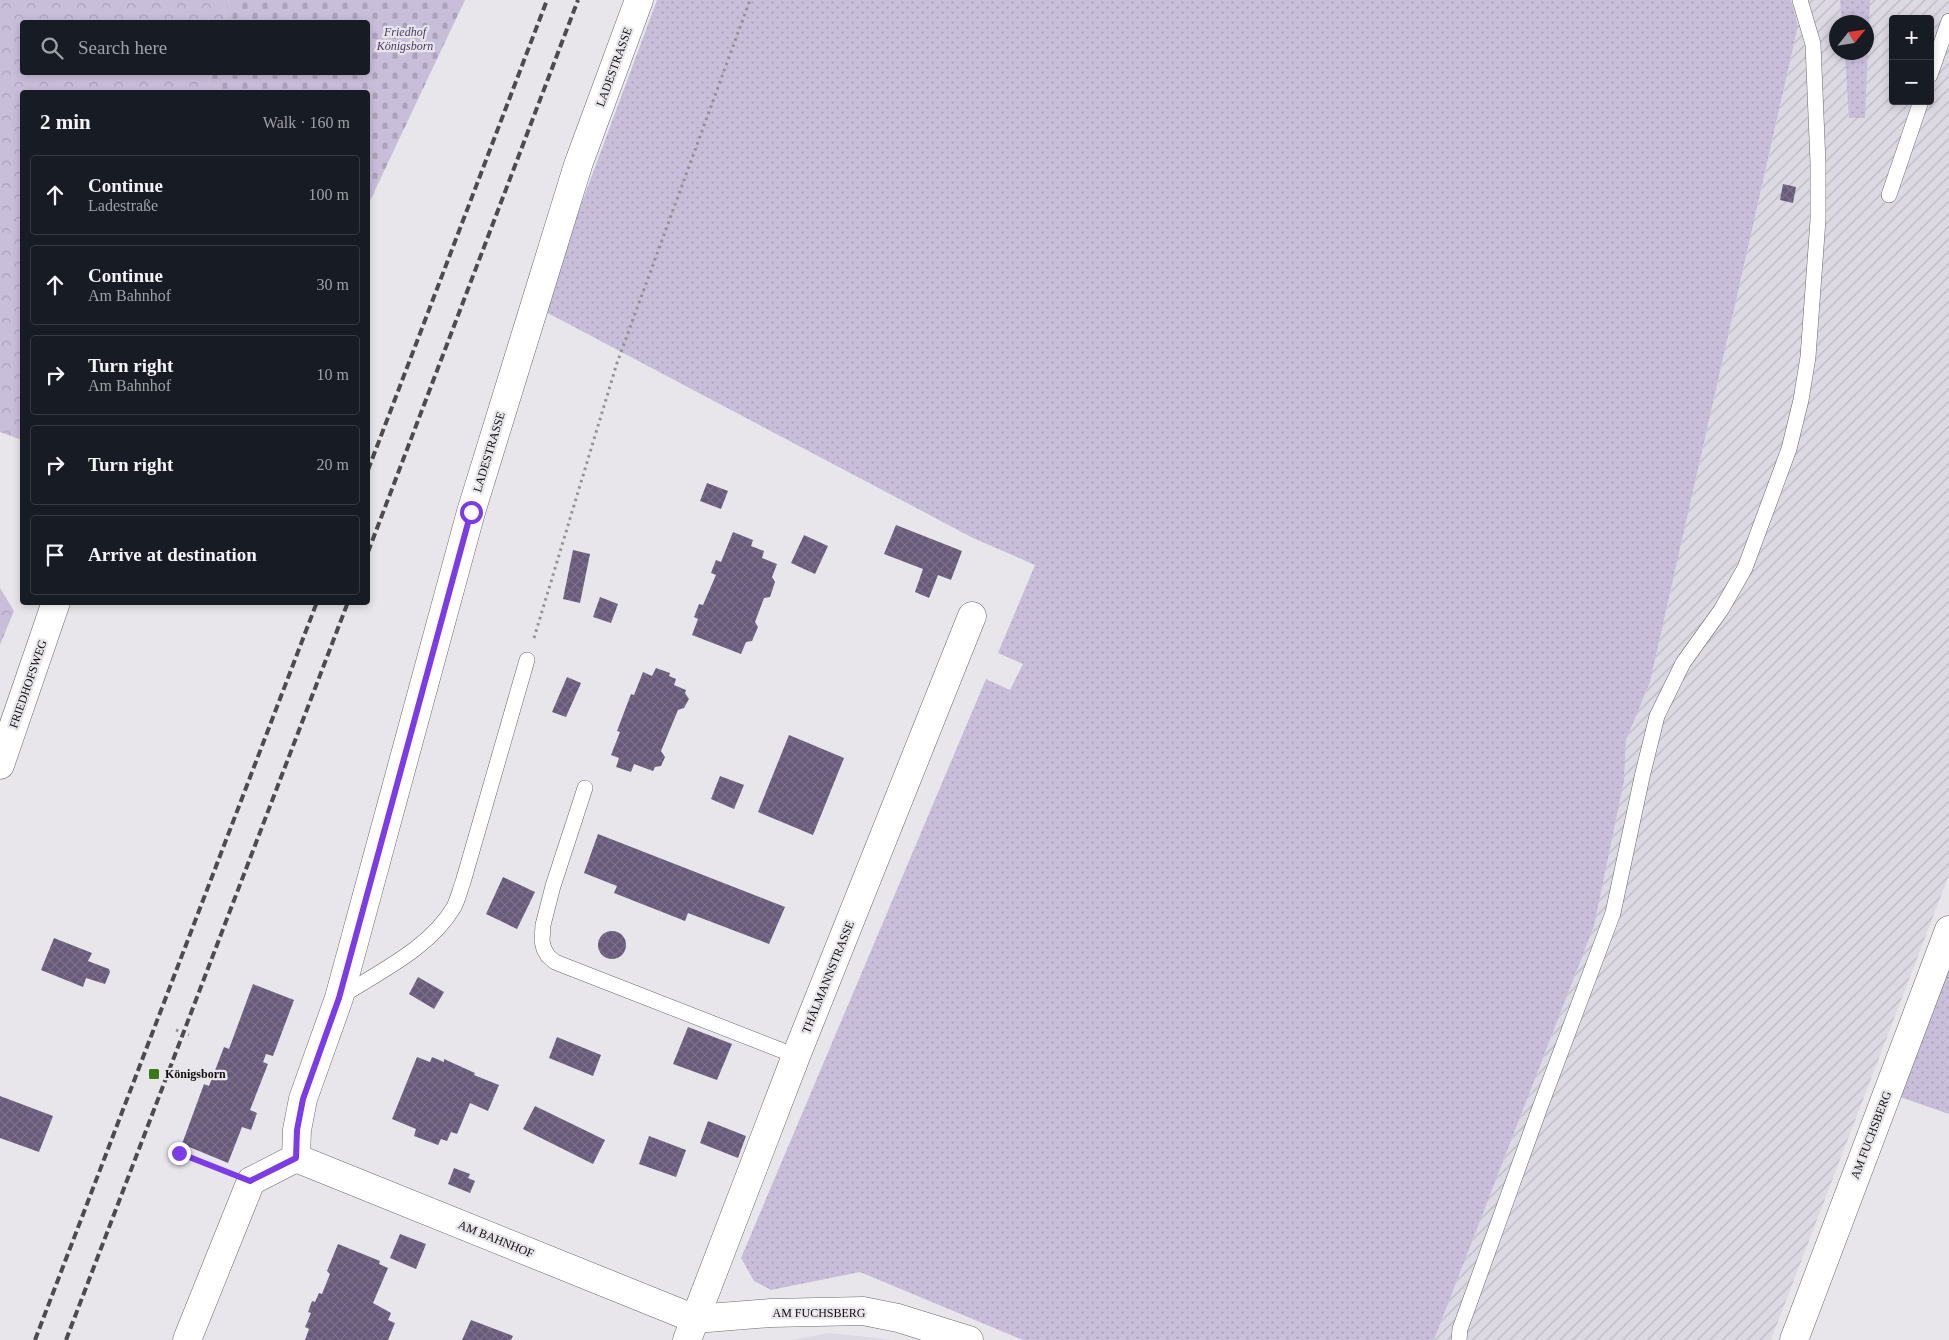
<!DOCTYPE html>
<html lang="en">
<head>
<meta charset="utf-8">
<style>
  :root { --surface:#171b24; --page:#20242c; --text:#f1f3f6; --muted:#9ea1a6; --line:#363941 }
  body { margin:0; font-family:Georgia,serif; background:var(--page); color:var(--text) }
  .controls { position:absolute; right:15px; top:15px; display:grid; overflow:hidden; border-radius:5px; box-shadow:0 2px 8px #0003 }
  .controls button { width:45px; height:45px; display:grid; place-items:center; padding:0; border:0; border-bottom:1px solid var(--line); background:var(--surface); color:var(--text); font:25px sans-serif }
  .compass { position:absolute; left:1829px; top:15px; width:45px; height:45px; border-radius:50%; background:var(--surface); box-shadow:0 2px 8px #0003; rotate:60deg }
  .stop { position:absolute; width:15px; height:15px; margin:-11px; border:4px solid #7c3aed; border-radius:50%; background:#fff }
  .stop.end { background:#7c3aed; border-color:#fff; box-shadow:0 1px 5px #0008 }
  .list { margin:0; padding:0; list-style:none }
  h2 { display:flex; justify-content:space-between; align-items:center; height:65px; margin:0; padding:0 20px; font-size:21px }
  h2 small { font-size:16px; font-weight:400; color:var(--muted) }
  .list li { display:grid; grid-template-columns:32px 1fr auto; gap:15px; align-items:center; box-sizing:border-box; height:80px; margin:0 10px 10px; padding:0 10px; border:1px solid var(--line); border-radius:5px }
  .list b { display:block; font-size:19px; white-space:nowrap }
  .list p { margin:0; font-size:16px; white-space:nowrap; color:var(--muted) }
  .list em { font-size:16px; font-style:normal; color:var(--muted) }
  .icon { flex:none; width:28px; height:28px; fill:none; stroke:currentColor; stroke-width:2; stroke-linecap:round; stroke-linejoin:round }
  .map { position:relative; flex:none; width:1949px; height:1340px; overflow:hidden }
  .search { position:absolute; background:var(--surface); box-shadow:0 2px 8px #0003; left:20px; top:20px; width:350px; height:55px; display:flex; align-items:center; gap:12px; box-sizing:border-box; padding:0 18px; border-radius:5px; color:var(--muted); font-size:19px }
  .panel { position:absolute; background:var(--surface); box-shadow:0 2px 8px #0003; left:20px; top:90px; width:350px; height:515px; border-radius:5px }
  .map>svg:first-child { display:block }
  .built { fill:#ddd9e3 }
  .industrial { fill:url(#industrial-furrows); fill-rule:evenodd }
  .green { fill:url(#green-dots) }
  .forest { fill:url(#forest-crowns) }
  .cemetery { fill:url(#cemetery-stones) }
  .building { fill:url(#building-cross-hatch) }
  .lines { fill:none; stroke-linecap:round; stroke-linejoin:round }
  .service-casing { stroke:#6a696c; stroke-width:16 }
  .minor-casing { stroke:#6a696c; stroke-width:29 }
  .path { stroke:#939194; stroke-width:3; stroke-dasharray:2.5 4; stroke-linecap:butt }
  .service { stroke:#fff; stroke-width:15 }
  .minor { stroke:#fff; stroke-width:28 }
  .rail { stroke:#4c4b4d; stroke-width:4; stroke-dasharray:8 4; stroke-linecap:butt }
  .route { stroke:#7c3aed; stroke-width:6 }
  .poi-dot { fill:#397916; stroke:#e8e6ea; stroke-width:2 }
  .labels { text-anchor:middle; dominant-baseline:central; stroke-width:4.5; stroke-linejoin:round; paint-order:stroke }
  .park-label { font-size:12px; font-style:italic; fill:#4c3766; stroke:#e8e6ea }
  .street-label { font-size:12px; fill:#0f0e0f; stroke:#e8e6ea }
  .poi-label { font-size:12px; font-weight:bold; fill:#0f0e0f; stroke:#e8e6ea; text-anchor:start }
</style>
</head>
<body>
<div class="map">
<svg width="1949" height="1340" viewBox="0 0 1949 1340">
  <defs>
    <pattern id="industrial-furrows" width="10" height="10" patternUnits="userSpaceOnUse" patternTransform="scale(1.25)"><rect width="10" height="10" fill="#ddd9e3"/><path d="M-1 1l2-2M0 10L10 0M9 11l2-2" fill="none" stroke="#bcb9c2"/></pattern>
    <pattern id="green-dots" width="8" height="8" patternUnits="userSpaceOnUse" patternTransform="scale(1.25)"><rect width="8" height="8" fill="#c9beda"/><path d="M2 2h.1M6 6h.1" fill="none" stroke="#aba2ba" stroke-width="1.8" stroke-linecap="round"/></pattern>
    <pattern id="forest-crowns" width="20" height="18" patternUnits="userSpaceOnUse" patternTransform="scale(1.25)"><rect width="20" height="18" fill="#c9beda"/><path d="M2 6a3 3 0 1 1 6 0M12 15a3 3 0 1 1 6 0" fill="none" stroke="#aba2ba"/></pattern>
    <pattern id="cemetery-stones" width="16" height="16" patternUnits="userSpaceOnUse" patternTransform="scale(1.25)"><rect width="16" height="16" fill="#c9beda"/><path d="M2 7V4a2 2 0 0 1 4 0v3zM10 15v-3a2 2 0 0 1 4 0v3z" fill="#aba2ba"/></pattern>
    <pattern id="building-cross-hatch" width="8" height="8" patternUnits="userSpaceOnUse" patternTransform="scale(1.25)"><rect width="8" height="8" fill="#675a7a"/><path d="M0 0l8 8M0 8l8-8" fill="none" stroke="#7b7189"/></pattern>
  </defs>
  <rect width="100%" height="100%" fill="#e8e6ea"/>
  <polygon class="built" points="829,1333 878,1338 890,1340 791,1340"/>
  <path class="industrial" d="M1791,0H1949V875L1771,1340H1434L1594,926L1624,781L1626,740L1650,682L1798,27ZM1893,19H1930V101H1893ZM1836,22H1866V52H1836Z"/>
  <g class="green">
    <polygon points="657,0 1791,0 1798,26 1650,682 1626,740 1624,781 1594,926 1434,1340 1023,1340 860,1272 771,1290 754,1281 741,1258 986,679 1010,690 1023,664 998,653 1035,565 973,538 542,310"/>
    <polygon points="1840,0 1870,0 1865,118 1849,118 1845,53 1866,52 1866,22 1842,22"/>
    <polygon points="1949,965 1949,1114 1897,1096"/>
  </g>
  <g class="forest">
    <polygon points="0,0 229,0 223,22 22,22 22,72 211,73 206,92 22,92 22,440 0,432"/>
    <polygon points="0,588 14,611 0,645"/>
  </g>
  <polygon class="cemetery" points="229,0 465,0 368,205 368,92 206,92 211,73 368,72 368,22 223,22"/>
  <g class="building">
    <polygon points="1783,184 1796,187 1793,203 1780,200"/>
    <polygon points="707,483 728,491 721,509 700,501"/>
    <polygon points="896,525 962,551 951,580 938,575 929,598 915,592 923,569 884,554"/>
    <polygon points="733,532 753,540 751,546 764,551 762,558 777,564 772,577 775,582 770,597 764,598 755,622 758,627 752,641 746,642 741,654 692,635 698,619 694,617 699,604 703,605 716,575 711,573 716,560 721,562"/>
    <polygon points="804,535 828,546 815,574 791,563"/>
    <polygon points="573,550 590,554 580,603 563,599"/>
    <polygon points="600,597 618,604 611,623 593,617"/>
    <polygon points="656,668 670,673 669,676 676,679 674,685 686,690 685,693 689,699 684,708 678,710 661,751 665,757 661,766 655,767 653,771 634,764 631,772 616,767 619,758 611,755 620,732 617,731 631,694 634,695 643,672 652,676"/>
    <polygon points="567,677 581,683 566,717 552,712"/>
    <polygon points="789,735 844,758 813,835 758,812"/>
    <polygon points="720,776 744,785 734,809 711,799"/>
    <polygon points="598,834 785,907 769,944 688,913 685,921 614,893 617,886 584,873"/>
    <polygon points="503,877 535,892 517,929 486,914"/>
    <circle cx="612" cy="945" r="14"/>
    <polygon points="54,938 92,953 88,961 109,969 110,972 105,984 86,978 83,987 41,970"/>
    <polygon points="418,977 444,992 434,1009 409,994"/>
    <polygon points="253,984 294,1000 273,1056 266,1054 263,1062 268,1064 250,1110 257,1113 251,1130 242,1127 228,1163 182,1144 204,1084 209,1086 224,1047 229,1049"/>
    <polygon points="688,1027 732,1044 717,1080 673,1064"/>
    <polygon points="557,1037 601,1055 593,1076 549,1058"/>
    <polygon points="417,1057 430,1062 432,1057 444,1062 444,1059 475,1073 474,1075 499,1085 488,1111 470,1103 457,1134 451,1132 447,1141 441,1139 438,1145 414,1136 416,1129 392,1119"/>
    <polygon points="0,1096 53,1116 39,1152 0,1138"/>
    <polygon points="535,1106 605,1140 593,1164 523,1129"/>
    <polygon points="708,1121 746,1136 738,1158 700,1143"/>
    <polygon points="649,1136 686,1150 676,1177 639,1164"/>
    <polygon points="454,1168 470,1174 468,1178 475,1181 470,1193 448,1184"/>
    <polygon points="400,1234 426,1244 416,1269 390,1258"/>
    <polygon points="338,1244 380,1261 379,1264 388,1268 373,1303 391,1313 388,1320 395,1323 388,1340 305,1340 309,1329 305,1327 311,1313 308,1312 312,1301 315,1302 319,1293 322,1294 330,1274 327,1271"/>
    <polygon points="471,1320 513,1336 511,1340 462,1340"/>
  </g>
  <g class="lines">
    <defs>
      <g id="service">
        <polyline points="1930,75 1949,21"/>
        <polyline points="1889,195 1921,101"/>
        <polyline points="585,788 553,886 543,925 542,941 544,949 548,956 555,962 796,1056"/>
        <path d="M340,997C380,971 429,949 454,907C458,899 460,890 463,882L527,660"/>
        <polyline points="1459,1340 1460,1329 1539,1110 1613,913 1642,777 1657,716 1683,663 1721,610 1745,568 1789,449 1801,400 1808,357 1818,220 1818,163 1813,44 1800,0"/>
      </g>
      <g id="minor">
        <polyline points="0,765 56,602"/>
        <polyline points="296,1158 695,1319 771,1313 863,1311 898,1318 969,1340"/>
        <polyline points="187,1340 251,1181 296,1158 297,1130 303,1099 339,998 471,512 578,165 639,0"/>
        <polyline points="687,1340 796,1056 972,616"/>
        <polyline points="1794,1340 1949,930"/>
      </g>
    </defs>
    <use href="#service" class="service-casing"/>
    <use href="#minor" class="minor-casing"/>
    <g class="path">
      <polyline points="534,638 617,363 750,0"/>
      <polyline points="176,1030 189,1035"/>
      <polyline points="179,1153 222,1170"/>
    </g>
    <use href="#service" class="service"/>
    <use href="#minor" class="minor"/>
    <g class="rail">
      <polyline points="368,470 547,0"/>
      <polyline points="368,552 578,0"/>
      <polyline points="35,1340 317,602"/>
      <polyline points="66,1340 348,602"/>
    </g>
  </g>
  <g class="lines">
    <polyline class="route" points="179,1153 250,1181 296,1158 297,1130 303,1099 339,998 471,512"/>
  </g>
  <rect class="poi-dot" x="148" y="1068" width="12" height="12" rx="2.5"/>
  <g class="labels">
    <g class="park-label">
      <text x="405" y="32">Friedhof<tspan x="405" dy="14">Königsborn</tspan></text>
    </g>
    <g class="street-label">
      <text transform="translate(614 67) rotate(-70)">LADESTRASSE</text>
      <text transform="translate(489 452) rotate(-73)">LADESTRASSE</text>
      <text transform="translate(28 684) rotate(-71)">FRIEDHOFSWEG</text>
      <text transform="translate(828 977) rotate(-68)">THÄLMANNSTRASSE</text>
      <text transform="translate(1871 1135) rotate(-69)">AM FUCHSBERG</text>
      <text transform="translate(496 1239) rotate(22)">AM BAHNHOF</text>
      <text x="819" y="1313">AM FUCHSBERG</text>
    </g>
    <g class="poi-label">
      <text x="165" y="1074">Königsborn</text>
    </g>
  </g>
</svg>
<div class="controls">
<button>+</button>
<button>−</button>
</div>
<svg class="compass" viewBox="-18 -18 36 36"><path d="M0-13l5 13h-10z" fill="#e53935"/><path d="M0 13l5-13h-10z" fill="#9ea1a6"/></svg>
<div class="stop" style="left:471px;top:512px"></div>
<div class="stop end" style="left:179px;top:1153px"></div>
<div class="search"><svg class="icon" aria-label="search" viewBox="0 0 24 24"><circle cx="10" cy="10" r="6"/><path d="M15 15l6 6"/></svg>Search here</div>
<section class="panel">
<h2>2 min<small>Walk · 160 m</small></h2>
<ul class="list">
<li><svg class="icon" aria-label="ahead" viewBox="0 0 24 24"><path d="M12 20V5M6 11l6-6 6 6"/></svg><div><b>Continue</b><p>Ladestraße</p></div><em>100 m</em></li>
<li><svg class="icon" aria-label="ahead" viewBox="0 0 24 24"><path d="M12 20V5M6 11l6-6 6 6"/></svg><div><b>Continue</b><p>Am Bahnhof</p></div><em>30 m</em></li>
<li><svg class="icon" aria-label="right" viewBox="0 0 24 24"><path d="M7 20v-9h11M14 6l5 5-5 5"/></svg><div><b>Turn right</b><p>Am Bahnhof</p></div><em>10 m</em></li>
<li><svg class="icon" aria-label="right" viewBox="0 0 24 24"><path d="M7 20v-9h11M14 6l5 5-5 5"/></svg><div><b>Turn right</b></div><em>20 m</em></li>
<li><svg class="icon" aria-label="arrive" viewBox="0 0 24 24"><path d="M6 21V4h12l-3 4 3 4H6"/></svg><div><b>Arrive at destination</b></div></li>
</ul>
</section>
</div>
</body>
</html>
